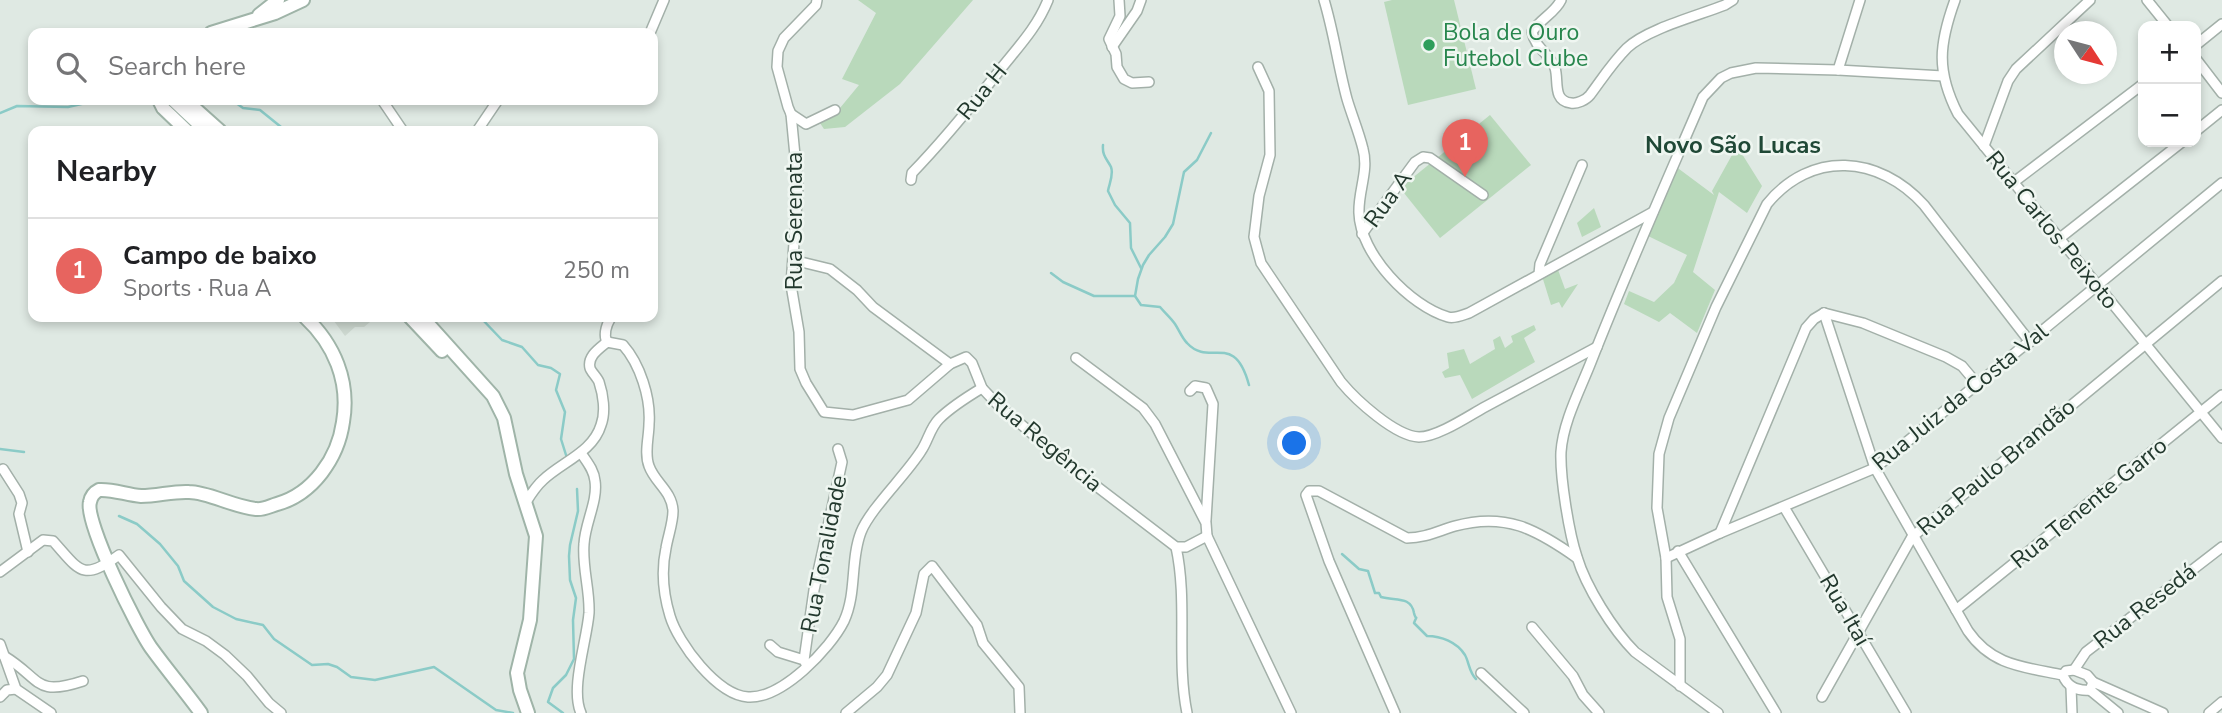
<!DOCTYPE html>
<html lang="en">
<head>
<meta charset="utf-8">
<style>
  :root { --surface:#fff; --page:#f6f6f6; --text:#202124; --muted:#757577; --line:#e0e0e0; --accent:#e7645f }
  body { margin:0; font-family:"Nunito Sans",sans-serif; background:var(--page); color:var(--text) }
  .controls { position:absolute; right:21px; top:21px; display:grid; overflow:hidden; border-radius:14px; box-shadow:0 4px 10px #0003 }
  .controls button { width:63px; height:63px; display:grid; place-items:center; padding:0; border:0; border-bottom:2px solid var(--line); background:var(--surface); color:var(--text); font:35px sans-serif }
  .compass { position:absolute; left:2054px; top:21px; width:63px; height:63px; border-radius:50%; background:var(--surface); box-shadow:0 4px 10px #0003; rotate:126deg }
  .you { position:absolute; left:1295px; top:444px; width:24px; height:24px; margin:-18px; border:5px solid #fff; border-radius:50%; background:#1a73e8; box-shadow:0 0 0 10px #1a73e833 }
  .badge { display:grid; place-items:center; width:46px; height:46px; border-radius:50%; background:var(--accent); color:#fff; font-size:23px; font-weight:700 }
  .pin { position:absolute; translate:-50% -58px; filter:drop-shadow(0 2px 4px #0008) }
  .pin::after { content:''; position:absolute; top:37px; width:24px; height:21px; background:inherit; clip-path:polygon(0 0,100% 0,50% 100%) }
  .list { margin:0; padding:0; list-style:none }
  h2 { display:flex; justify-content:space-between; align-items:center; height:91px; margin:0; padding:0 28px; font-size:30px }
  h2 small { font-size:23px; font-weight:400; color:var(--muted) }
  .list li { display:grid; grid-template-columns:46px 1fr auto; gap:21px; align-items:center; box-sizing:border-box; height:105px; padding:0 28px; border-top:2px solid var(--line) }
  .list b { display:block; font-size:26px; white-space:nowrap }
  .list p { margin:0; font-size:23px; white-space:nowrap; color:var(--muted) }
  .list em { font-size:23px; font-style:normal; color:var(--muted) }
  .icon { flex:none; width:38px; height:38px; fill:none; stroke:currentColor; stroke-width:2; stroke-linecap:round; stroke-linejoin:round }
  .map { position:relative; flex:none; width:2222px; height:713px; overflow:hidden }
  .search { position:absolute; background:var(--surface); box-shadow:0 4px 10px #0003; left:28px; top:28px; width:630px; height:77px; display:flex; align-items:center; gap:18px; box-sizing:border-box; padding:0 24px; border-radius:14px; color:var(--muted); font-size:26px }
  .panel { position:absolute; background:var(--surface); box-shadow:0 4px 10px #0003; left:28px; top:126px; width:630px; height:196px; border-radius:14px }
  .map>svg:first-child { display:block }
  .built { fill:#ced9d1 }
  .green { fill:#b9d9bb }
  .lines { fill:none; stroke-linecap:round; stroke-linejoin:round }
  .stream { stroke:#8bcbc7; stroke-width:2.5 }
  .street-casing { stroke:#a3b0a9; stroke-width:12 }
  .secondary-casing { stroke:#9fb4a8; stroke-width:16 }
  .street { stroke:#fff; stroke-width:9 }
  .secondary { stroke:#fff; stroke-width:12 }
  .leisure-dot { fill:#2e9e5b; stroke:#eff6f1; stroke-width:2.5 }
  .labels { text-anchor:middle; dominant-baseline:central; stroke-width:5; stroke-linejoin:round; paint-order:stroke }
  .leisure-label { font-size:23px; fill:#27864d; stroke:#eff6f1; text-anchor:start }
  .street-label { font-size:23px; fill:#22382d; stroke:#eff6f1 }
  .neighbourhood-label { font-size:24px; font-weight:bold; fill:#1f4836; stroke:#eff6f1 }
</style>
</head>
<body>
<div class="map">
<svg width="2222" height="713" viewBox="0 0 2222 713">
  <rect width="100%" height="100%" fill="#dfe9e3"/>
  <polygon class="built" points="331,317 376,317 364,327 355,327 345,336"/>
  <g class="green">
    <polygon points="858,0 973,0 900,84 845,127 824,129 818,120 834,105 840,108 859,85 842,79 876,13"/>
    <polygon points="1392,0 1454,0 1476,89 1408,105 1384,2"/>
    <polygon points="1490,115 1531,165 1440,238 1400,188"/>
    <polygon points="1737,146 1762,186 1747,213 1719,192 1693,272 1715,290 1697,333 1670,313 1659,322 1624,304 1629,291 1654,302 1674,283 1687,255 1646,235 1675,166 1714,195 1712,191"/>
    <polygon points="1594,208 1601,227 1582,237 1577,223"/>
    <polygon points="1557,267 1565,289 1578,284 1562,308 1559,302 1551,305 1542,276"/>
    <polygon points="1534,325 1536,330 1524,338 1535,362 1472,399 1460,375 1445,378 1442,372 1449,368 1447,353 1464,349 1470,364 1495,349 1493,340 1500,336 1505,348 1513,342 1511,336"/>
  </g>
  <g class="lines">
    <g class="stream">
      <polyline points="232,100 243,108 260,110 286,131"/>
      <polyline points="0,113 17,106 68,107 99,100"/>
      <path d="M1211,133L1197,160L1184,172L1173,224L1165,237L1149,255L1143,265L1138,279L1135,296L1141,305L1160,307C1165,313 1171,318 1175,324C1179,330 1182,338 1187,343C1210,368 1234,330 1249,385"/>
      <path d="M1103,145C1102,156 1107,159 1111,167C1114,175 1109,184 1108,191L1115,205L1130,223L1131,248L1141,268"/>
      <polyline points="1051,273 1063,282 1094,296 1135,296"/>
      <polyline points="480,317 502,340 522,347 538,365 551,368 560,374 556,390 565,412 561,439 566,455"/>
      <polyline points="0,449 24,452"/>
      <polyline points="119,516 137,524 160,544 178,566 184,581 213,607 236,619 263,625 274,639 312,665 328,664 337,667 351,677 375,680 434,667 496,710 513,713"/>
      <path d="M1342,554L1359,569L1368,571L1375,593H1379L1381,597C1396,601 1411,596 1414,613C1416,622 1418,613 1414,623L1427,636C1441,636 1457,642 1465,655C1469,662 1469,672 1476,679"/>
      <polyline points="563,713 548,702 553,688 566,675 574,659 573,620 576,598 570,580 569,556 570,545 578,511 577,489"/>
    </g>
    <defs>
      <g id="street">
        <polyline points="817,0 816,5 784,38 778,51 777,67 788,107 791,114 806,124 835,110"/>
        <polyline points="1119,0 1120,16 1109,39 1116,54 1117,67 1124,79 1132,83 1149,82"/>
        <path d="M1324,0C1334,33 1338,66 1347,99C1352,116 1359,132 1363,149C1369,171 1358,191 1359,213C1360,254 1410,306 1448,317C1455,319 1463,315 1469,313L1653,212"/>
        <path d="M1561,0C1555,13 1540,19 1532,32C1535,48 1550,54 1555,68C1559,80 1552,101 1571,103C1577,104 1586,100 1590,95C1602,79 1612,63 1627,48C1647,29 1697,16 1725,5L1733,0"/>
        <path d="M1955,0C1939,44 1936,71 1958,114L2222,438"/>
        <polyline points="2147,0 2168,26"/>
        <polyline points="650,33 664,0"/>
        <polyline points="2196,45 2222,24"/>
        <polyline points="1112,47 1137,11 1141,0"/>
        <polyline points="2196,59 2222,93"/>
        <path d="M1258,67L1269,91L1270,155L1259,196L1254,237L1261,263L1341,382C1356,400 1395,436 1419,437C1437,437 1467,417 1483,408C1521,388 1559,367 1597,347"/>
        <polyline points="1838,70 1860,0"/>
        <polyline points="382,100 403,131"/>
        <polyline points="791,114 798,187 791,285 799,332 800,369 806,383 824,412 853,415 908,400 950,364 966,357 972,363 982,388 998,405 1074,469 1176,547 1186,547 1207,536"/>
        <polyline points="477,131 498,100"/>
        <polyline points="2196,131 2222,110"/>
        <polyline points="1984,146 2008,81 2016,69 2090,0"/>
        <path d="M911,180L912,173C942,142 969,109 996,75C1015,50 1036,30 1048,0"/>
        <polyline points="2014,182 2143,84"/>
        <polyline points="1362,234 1415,162 1423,157 1430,158 1483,195"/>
        <polyline points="2060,238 2182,142"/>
        <polyline points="793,260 830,269 857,290 873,307 950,364"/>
        <polyline points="1539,274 1540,264 1582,165"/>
        <path d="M1824,313L1875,468L1968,631C1992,666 2024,667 2063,675"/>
        <polyline points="1824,313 1863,323 1946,357 1962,366 1978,385"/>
        <path d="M607,342C603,334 607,324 611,317"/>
        <polyline points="1076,358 1143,408 1155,424 1206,523 1207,536 1291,713"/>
        <polyline points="1190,391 1195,386 1206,388 1213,404 1206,520"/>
        <path d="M581,453C587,462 594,470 595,481C598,501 585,523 584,544C582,567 590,590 589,613C587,640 570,689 581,713"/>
        <polyline points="3,469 19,494 22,503 19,514 28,552"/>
        <path d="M526,502C531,494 536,486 543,480C562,462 593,452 601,425C606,412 603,394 599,382C597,377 591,372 590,368C587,356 600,348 607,342L623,345C640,364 651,398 649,424C649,437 644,453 649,466C655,483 672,491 673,511C673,523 668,536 666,548C661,571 663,593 670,616C678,643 717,695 748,697C782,699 830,649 844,621C857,593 850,560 861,532C870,509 906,475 921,451C928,441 930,428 939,419C951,407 967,397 982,388"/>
        <polyline points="1784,507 1906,713"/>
        <polyline points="1720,533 1806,328 1814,319 1824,313"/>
        <path d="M1176,547C1188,602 1176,659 1187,713"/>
        <polyline points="1678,551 1776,713"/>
        <polyline points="1666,558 1720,533 1875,468 2222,183"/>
        <path d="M0,572L43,540L53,541C80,571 82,582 119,555L161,607L182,629L206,641L225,655L247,676L269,703L281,713"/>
        <polyline points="1956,610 2222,395"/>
        <polyline points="1532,627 1573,676 1583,695 1599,713"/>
        <polyline points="0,644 16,689 51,713"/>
        <polyline points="770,645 778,652 804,660 806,664"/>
        <path d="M4,656C42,679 34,697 83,681"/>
        <polyline points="804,660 814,590 842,462 838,449"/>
        <polyline points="2074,670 2086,652 2222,547"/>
        <path d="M2074,670L2087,675L2093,682L2090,690C2078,691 2067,687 2063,675L2066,671Z"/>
        <polyline points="1481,673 1524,713"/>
        <polyline points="2093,682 2163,713"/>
        <path d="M1680,686V639L1667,597L1666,558L1657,508L1659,454L1669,418L1716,307L1767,204C1811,150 1879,155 1924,205L2030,342"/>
        <polyline points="2071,687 2072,713"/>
        <polyline points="2090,690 2118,713"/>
        <polyline points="0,697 7,690 16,689"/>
        <polyline points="1822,697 1912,537 2222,281"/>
        <polyline points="846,713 877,687 887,675 916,613 924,574 932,566 977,625 983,643 1019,687 1020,713"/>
        <path d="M1395,713L1329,561L1306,495L1309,491H1319L1407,538C1425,538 1438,531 1455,526C1505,512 1536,529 1577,558"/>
        <path d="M1718,713L1635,652C1613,630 1586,587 1577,557C1569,533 1560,478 1561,452C1563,422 1580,390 1591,362C1626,273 1665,185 1703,97L1721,78L1731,73L1756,68L1838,70L1943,76"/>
        <polyline points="2209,713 2222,702"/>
      </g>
      <g id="secondary">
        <polyline points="259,15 278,0"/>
        <polyline points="211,33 275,13 303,0"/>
        <polyline points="159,100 163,108 187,131"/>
        <polyline points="173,100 206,131"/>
        <polyline points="191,100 192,106 220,131"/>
        <polyline points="410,317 442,351"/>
        <polyline points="422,317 493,396 504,418 516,474 536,536 530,620 517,673 520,690 528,713"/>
        <path d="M201,713C185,691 168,671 152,649C138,630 84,521 90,502C91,496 95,492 99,490C113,489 127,495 141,496C158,496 173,491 189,492C208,492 234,507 256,509C263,510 270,506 277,504C313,494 338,458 343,422C350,381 334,344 305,317"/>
      </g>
    </defs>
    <use href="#street" class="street-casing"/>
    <use href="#secondary" class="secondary-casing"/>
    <use href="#street" class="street"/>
    <use href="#secondary" class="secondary"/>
  </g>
  <circle class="leisure-dot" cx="1429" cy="45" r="7"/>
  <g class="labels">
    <g class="leisure-label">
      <text x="1443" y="32">Bola de Ouro<tspan x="1443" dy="26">Futebol Clube</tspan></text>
    </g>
    <g class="street-label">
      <text transform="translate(982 92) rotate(-51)">Rua H</text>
      <text transform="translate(1388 199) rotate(-54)">Rua A</text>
      <text transform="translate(794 221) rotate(-90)">Rua Serenata</text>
      <text transform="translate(2052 230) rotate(51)">Rua Carlos Peixoto</text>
      <text transform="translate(1960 397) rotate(-39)">Rua Juiz da Costa Val</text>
      <text transform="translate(1045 442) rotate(40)">Rua Regência</text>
      <text transform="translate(1996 467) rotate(-40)">Rua Paulo Brandão</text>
      <text transform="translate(2089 503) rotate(-39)">Rua Tenente Garro</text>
      <text transform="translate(824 554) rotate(-79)">Rua Tonalidade</text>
      <text transform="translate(2145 606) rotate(-38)">Rua Resedá</text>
      <text transform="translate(1845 610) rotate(60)">Rua Itaí</text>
    </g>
    <g class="neighbourhood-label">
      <text x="1733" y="145">Novo São Lucas</text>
    </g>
  </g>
</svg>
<div class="controls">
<button>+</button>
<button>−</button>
</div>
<svg class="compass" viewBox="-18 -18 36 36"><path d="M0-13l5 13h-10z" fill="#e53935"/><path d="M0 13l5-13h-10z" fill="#757577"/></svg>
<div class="you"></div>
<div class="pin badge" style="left:1465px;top:177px">1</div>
<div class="search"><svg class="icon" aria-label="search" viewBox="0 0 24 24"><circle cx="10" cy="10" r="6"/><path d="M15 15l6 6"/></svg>Search here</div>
<section class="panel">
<h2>Nearby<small></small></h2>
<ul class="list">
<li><span class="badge">1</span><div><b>Campo de baixo</b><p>Sports · Rua A</p></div><em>250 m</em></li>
</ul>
</section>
</div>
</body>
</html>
